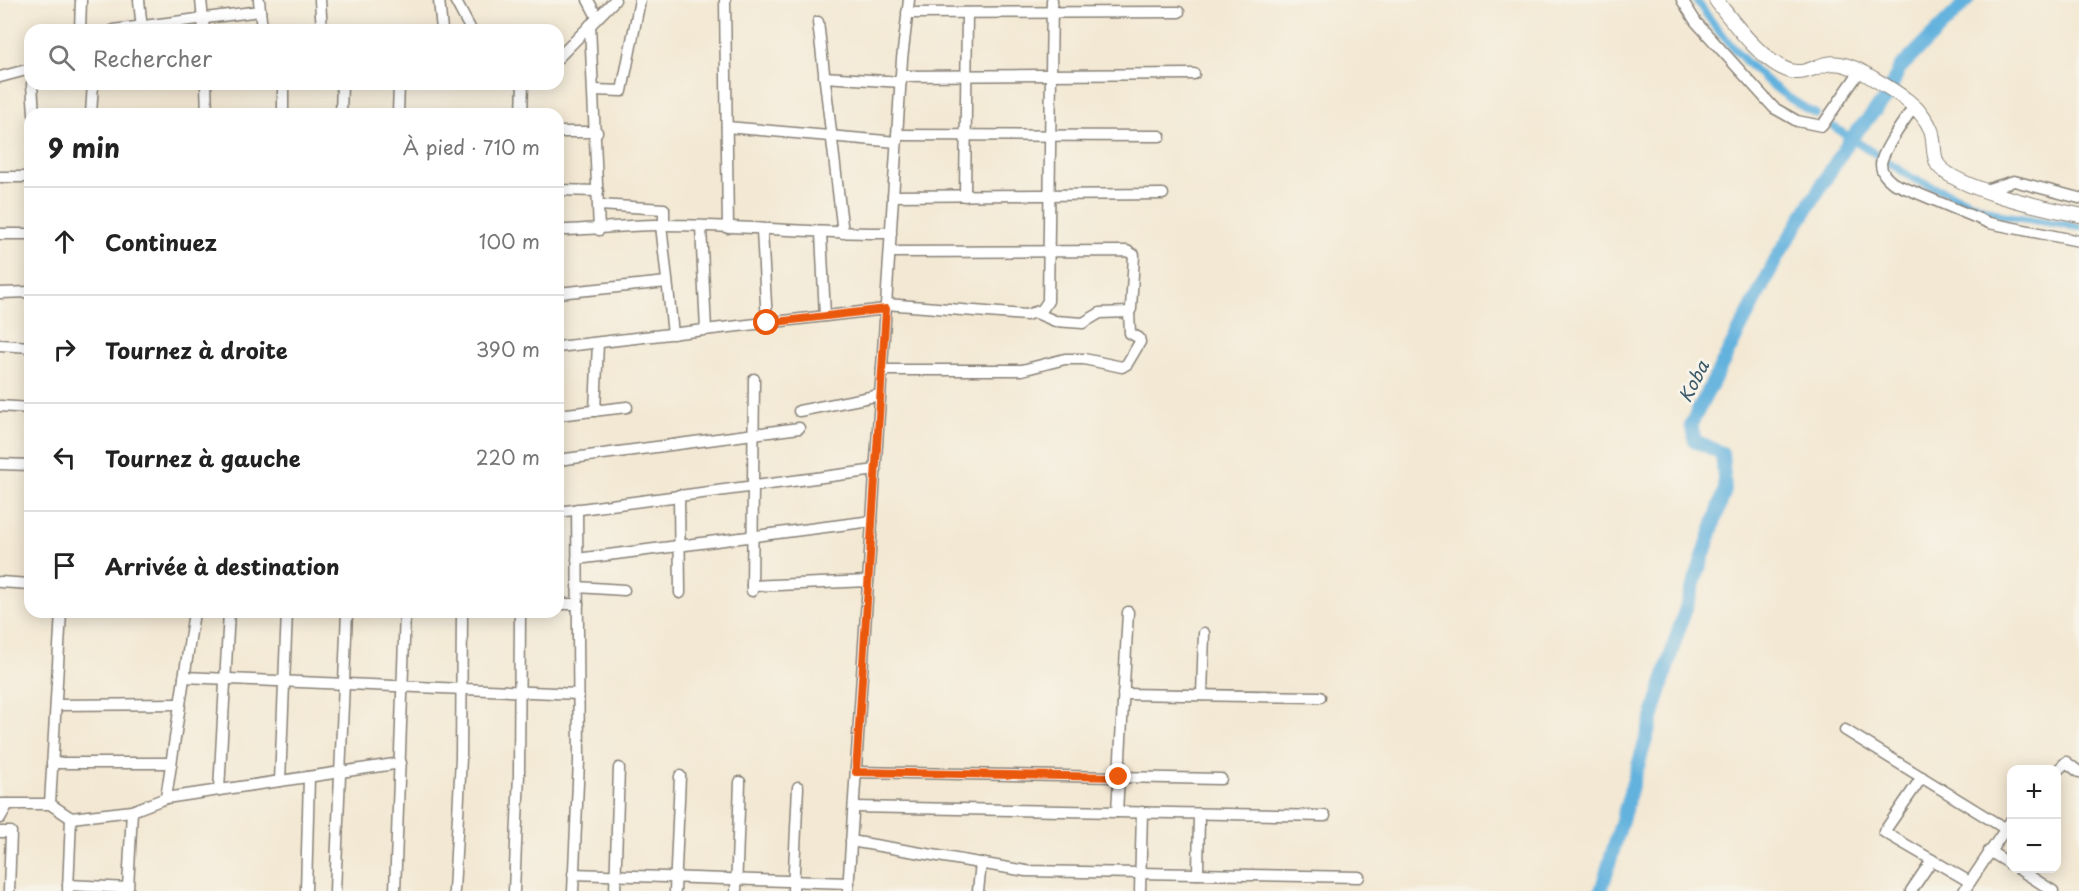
<!DOCTYPE html>
<html lang="fr">
<head>
<meta charset="utf-8">
<style>
  :root { --surface:#fff; --page:#f6f6f6; --text:#222; --muted:#767676; --line:#e0e0e0 }
  body { margin:0; font-family:"Playpen Sans",sans-serif; background:var(--page); color:var(--text) }
  .controls { position:absolute; right:18px; bottom:18px; display:grid; overflow:hidden; border-radius:12px; box-shadow:0 3px 15px #0003 }
  .controls button { width:54px; height:54px; display:grid; place-items:center; padding:0; border:0; border-bottom:2px solid var(--line); background:var(--surface); color:var(--text); font:30px sans-serif }
  .stop { position:absolute; width:18px; height:18px; margin:-14px; border:4px solid #ea580c; border-radius:50%; background:#fff }
  .stop.end { background:#ea580c; border-color:#fff; box-shadow:0 2px 6px #0008 }
  .list { margin:0; padding:0; list-style:none }
  h2 { display:flex; justify-content:space-between; align-items:center; height:78px; margin:0; padding:0 24px; font-size:26px }
  h2 small { font-size:20px; font-weight:400; color:var(--muted) }
  .list li { display:grid; grid-template-columns:39px 1fr auto; gap:18px; align-items:center; box-sizing:border-box; height:108px; padding:0 24px; border-top:2px solid var(--line) }
  .list b { display:block; font-size:22px; white-space:nowrap }
  .list em { font-size:20px; font-style:normal; color:var(--muted) }
  .icon { flex:none; width:33px; height:33px; fill:none; stroke:currentColor; stroke-width:2; stroke-linecap:round; stroke-linejoin:round }
  .map { position:relative; flex:none; width:2079px; height:891px; overflow:hidden }
  .search { position:absolute; background:var(--surface); box-shadow:0 3px 15px #0003; left:24px; top:24px; width:540px; height:66px; display:flex; align-items:center; gap:15px; box-sizing:border-box; padding:0 21px; border-radius:18px; color:var(--muted); font-size:22px }
  .panel { position:absolute; background:var(--surface); box-shadow:0 3px 15px #0003; left:24px; top:108px; width:540px; height:510px; border-radius:18px }
  .map>svg:first-child { display:block }
  .lines { fill:none; stroke-linecap:round; stroke-linejoin:round }
  .canal { stroke:#64b2de; stroke-width:8 }
  .river { stroke:#64b2de; stroke-width:14 }
  .minor-casing { stroke:#888278; stroke-width:13 }
  .major-casing { stroke:#888278; stroke-width:16 }
  .minor { stroke:#fff; stroke-width:10 }
  .major { stroke:#fff; stroke-width:14 }
  .route { stroke:#ea580c; stroke-width:8 }
  .labels { text-anchor:middle; dominant-baseline:central; stroke-width:6; stroke-linejoin:round; paint-order:stroke }
  .water-label { font-size:18px; font-style:italic; fill:#39586a; stroke:#f7f3e8 }
</style>
</head>
<body>
<div class="map">
<svg width="2079" height="891" viewBox="0 0 2079 891">
  <rect width="100%" height="100%" fill="#f7f3e8"/>
  <filter id="ink" filterUnits="userSpaceOnUse"><feTurbulence type="fractalNoise" baseFrequency=".0167" numOctaves="2"/><feDisplacementMap in="SourceGraphic" scale="12" xChannelSelector="R" yChannelSelector="G"/><feConvolveMatrix kernelMatrix="1 2 1 2 8 2 1 2 1" color-interpolation-filters="sRGB"/></filter>
  <filter id="wash" filterUnits="userSpaceOnUse"><feTurbulence type="fractalNoise" baseFrequency=".008" numOctaves="4" result="noise"/><feDisplacementMap in="SourceGraphic" scale="24" xChannelSelector="R" yChannelSelector="G"/><feGaussianBlur stdDeviation="1.35" result="paint"/><feColorMatrix in="noise" values="0 0 0 0 0 0 0 0 0 0 0 0 0 0 0 0 0 1.4 0 .05"/><feComposite in="paint" operator="in"/></filter>
  <g filter="url(#wash)">
    <rect width="100%" height="100%" fill="#f3e8d3"/>
    <g class="lines">
      <g class="canal">
        <path d="M1696,0C1728,46 1765,88 1816,114"/>
        <polyline points="1834,127 1914,179 2001,215 2079,227"/>
      </g>
      <polyline class="river" points="1601,891 1675,641 1725,490 1722,453 1695,441 1691,424 1779,254 1851,138 1887,97 1899,69 1968,0"/>
    </g>
  </g>
  <g filter="url(#ink)">
    <g class="lines">
      <defs>
        <g id="minor">
          <polyline points="139,0 142,30"/>
          <polyline points="201,0 204,30"/>
          <polyline points="259,0 262,30"/>
          <polyline points="320,0 322,30"/>
          <polyline points="439,0 442,30"/>
          <polyline points="455,0 471,30"/>
          <polyline points="588,0 597,17"/>
          <polyline points="725,0 728,228"/>
          <polyline points="1682,0 1696,22 1774,108 1797,121 1822,126 1860,71"/>
          <polyline points="907,13 1179,12"/>
          <polyline points="818,22 843,233"/>
          <polyline points="590,25 599,230"/>
          <polyline points="80,30 81,0"/>
          <polyline points="113,30 260,11"/>
          <polyline points="558,58 615,0"/>
          <polyline points="901,76 1194,74"/>
          <polyline points="0,77 30,69"/>
          <polyline points="824,77 901,82"/>
          <polyline points="32,84 34,114"/>
          <polyline points="206,84 207,114"/>
          <polyline points="283,84 283,114"/>
          <polyline points="594,90 622,91 640,0"/>
          <path d="M1914,106C1906,119 1882,150 1881,164C1881,173 1887,178 1893,183L1989,223L2079,241"/>
          <polyline points="91,114 93,84"/>
          <polyline points="341,114 342,84"/>
          <polyline points="398,114 399,84"/>
          <polyline points="522,114 523,84"/>
          <polyline points="727,127 897,142"/>
          <polyline points="558,132 597,132"/>
          <polyline points="897,135 1160,136"/>
          <polyline points="0,177 30,177"/>
          <polyline points="558,190 598,191"/>
          <polyline points="1985,190 2014,181 2079,198"/>
          <polyline points="893,196 1163,194"/>
          <polyline points="965,196 967,13"/>
          <polyline points="599,205 664,209 664,225"/>
          <polyline points="661,225 673,334"/>
          <polyline points="701,227 706,330"/>
          <path d="M558,230C593,230 628,224 663,225C739,225 815,234 891,233"/>
          <polyline points="762,230 767,323"/>
          <polyline points="821,233 825,316"/>
          <polyline points="0,234 30,234"/>
          <polyline points="890,252 1127,251 1134,255 1131,309 1129,312 1100,313 1083,323 1055,321 1036,313"/>
          <polyline points="0,293 30,292"/>
          <polyline points="558,293 667,282"/>
          <polyline points="886,304 1026,315 1042,310 1048,301 1052,0"/>
          <polyline points="0,345 30,347"/>
          <polyline points="558,347 886,309"/>
          <polyline points="882,370 1022,370 1065,359 1084,359 1122,367 1127,364 1140,342 1139,338 1130,333 1129,312"/>
          <polyline points="0,406 30,408"/>
          <polyline points="595,411 598,343"/>
          <polyline points="799,411 880,395"/>
          <polyline points="558,415 627,407"/>
          <polyline points="558,460 799,428"/>
          <polyline points="0,464 30,465"/>
          <polyline points="679,495 680,593"/>
          <polyline points="558,512 876,470"/>
          <polyline points="577,559 872,521"/>
          <polyline points="0,582 30,584"/>
          <polyline points="752,586 868,581"/>
          <polyline points="577,587 624,590"/>
          <polyline points="752,591 754,379"/>
          <polyline points="558,604 578,604"/>
          <polyline points="184,677 578,694"/>
          <polyline points="1123,694 1320,697"/>
          <polyline points="1202,695 1204,633"/>
          <polyline points="56,705 180,704"/>
          <polyline points="1845,730 2004,828"/>
          <polyline points="52,763 171,763"/>
          <polyline points="856,772 1221,779"/>
          <polyline points="2056,772 2066,762 2079,772"/>
          <polyline points="1922,777 1884,832 1970,882"/>
          <polyline points="280,781 287,612"/>
          <polyline points="219,790 229,612"/>
          <polyline points="166,798 194,612"/>
          <polyline points="0,804 50,804 71,818 132,811 166,798 401,763"/>
          <polyline points="50,804 61,612"/>
          <polyline points="854,807 1325,816"/>
          <polyline points="1117,812 1128,612"/>
          <polyline points="0,818 8,804"/>
          <polyline points="0,832 11,832 9,891"/>
          <polyline points="851,841 1026,871 1359,877"/>
          <polyline points="1989,851 2012,865"/>
          <polyline points="2017,868 2053,891"/>
          <polyline points="573,874 849,883"/>
          <polyline points="1198,874 1199,814"/>
          <polyline points="68,885 128,888 132,811"/>
          <polyline points="68,890 71,818"/>
          <polyline points="306,891 309,777"/>
          <polyline points="335,891 347,612"/>
          <polyline points="395,891 405,612"/>
          <polyline points="454,891 461,758 462,612"/>
          <polyline points="514,891 519,774 520,612"/>
          <polyline points="573,891 579,761 577,509"/>
          <polyline points="615,891 619,768"/>
          <polyline points="675,891 680,776"/>
          <polyline points="736,891 740,782"/>
          <polyline points="793,891 798,787"/>
          <polyline points="848,891 902,59 909,0"/>
          <polyline points="978,891 981,863"/>
          <polyline points="1140,891 1142,812"/>
          <polyline points="1911,891 1932,860"/>
          <polyline points="1964,891 2012,819"/>
        </g>
        <path id="major" d="M1716,0C1732,21 1768,70 1796,72C1808,73 1816,66 1827,64C1840,61 1855,68 1866,74C1889,88 1921,104 1931,130C1935,140 1932,156 1938,165C1956,189 2048,209 2079,215"/>
      </defs>
      <use href="#minor" class="minor-casing"/>
      <use href="#major" class="major-casing"/>
      <use href="#minor" class="minor"/>
      <use href="#major" class="major"/>
    </g>
  </g>
  <g class="lines" filter="url(#ink)">
    <polyline class="route" points="767,323 886,309 856,772 1119,777"/>
  </g>
  <g class="labels">
    <g class="water-label">
      <text transform="translate(1693 381) rotate(-63)">Koba</text>
    </g>
  </g>
</svg>
<div class="controls">
<button>+</button>
<button>−</button>
</div>
<div class="stop" style="left:767px;top:323px"></div>
<div class="stop end" style="left:1119px;top:777px"></div>
<div class="search"><svg class="icon" aria-label="search" viewBox="0 0 24 24"><circle cx="10" cy="10" r="6"/><path d="M15 15l6 6"/></svg>Rechercher</div>
<section class="panel">
<h2>9 min<small>À pied · 710 m</small></h2>
<ul class="list">
<li><svg class="icon" aria-label="ahead" viewBox="0 0 24 24"><path d="M12 20V5M6 11l6-6 6 6"/></svg><div><b>Continuez</b></div><em>100 m</em></li>
<li><svg class="icon" aria-label="right" viewBox="0 0 24 24"><path d="M7 20v-9h11M14 6l5 5-5 5"/></svg><div><b>Tournez à droite</b></div><em>390 m</em></li>
<li><svg class="icon" aria-label="left" viewBox="0 0 24 24"><path d="M17 20v-9H6M10 6l-5 5 5 5"/></svg><div><b>Tournez à gauche</b></div><em>220 m</em></li>
<li><svg class="icon" aria-label="arrive" viewBox="0 0 24 24"><path d="M6 21V4h12l-3 4 3 4H6"/></svg><div><b>Arrivée à destination</b></div></li>
</ul>
</section>
</div>
</body>
</html>
